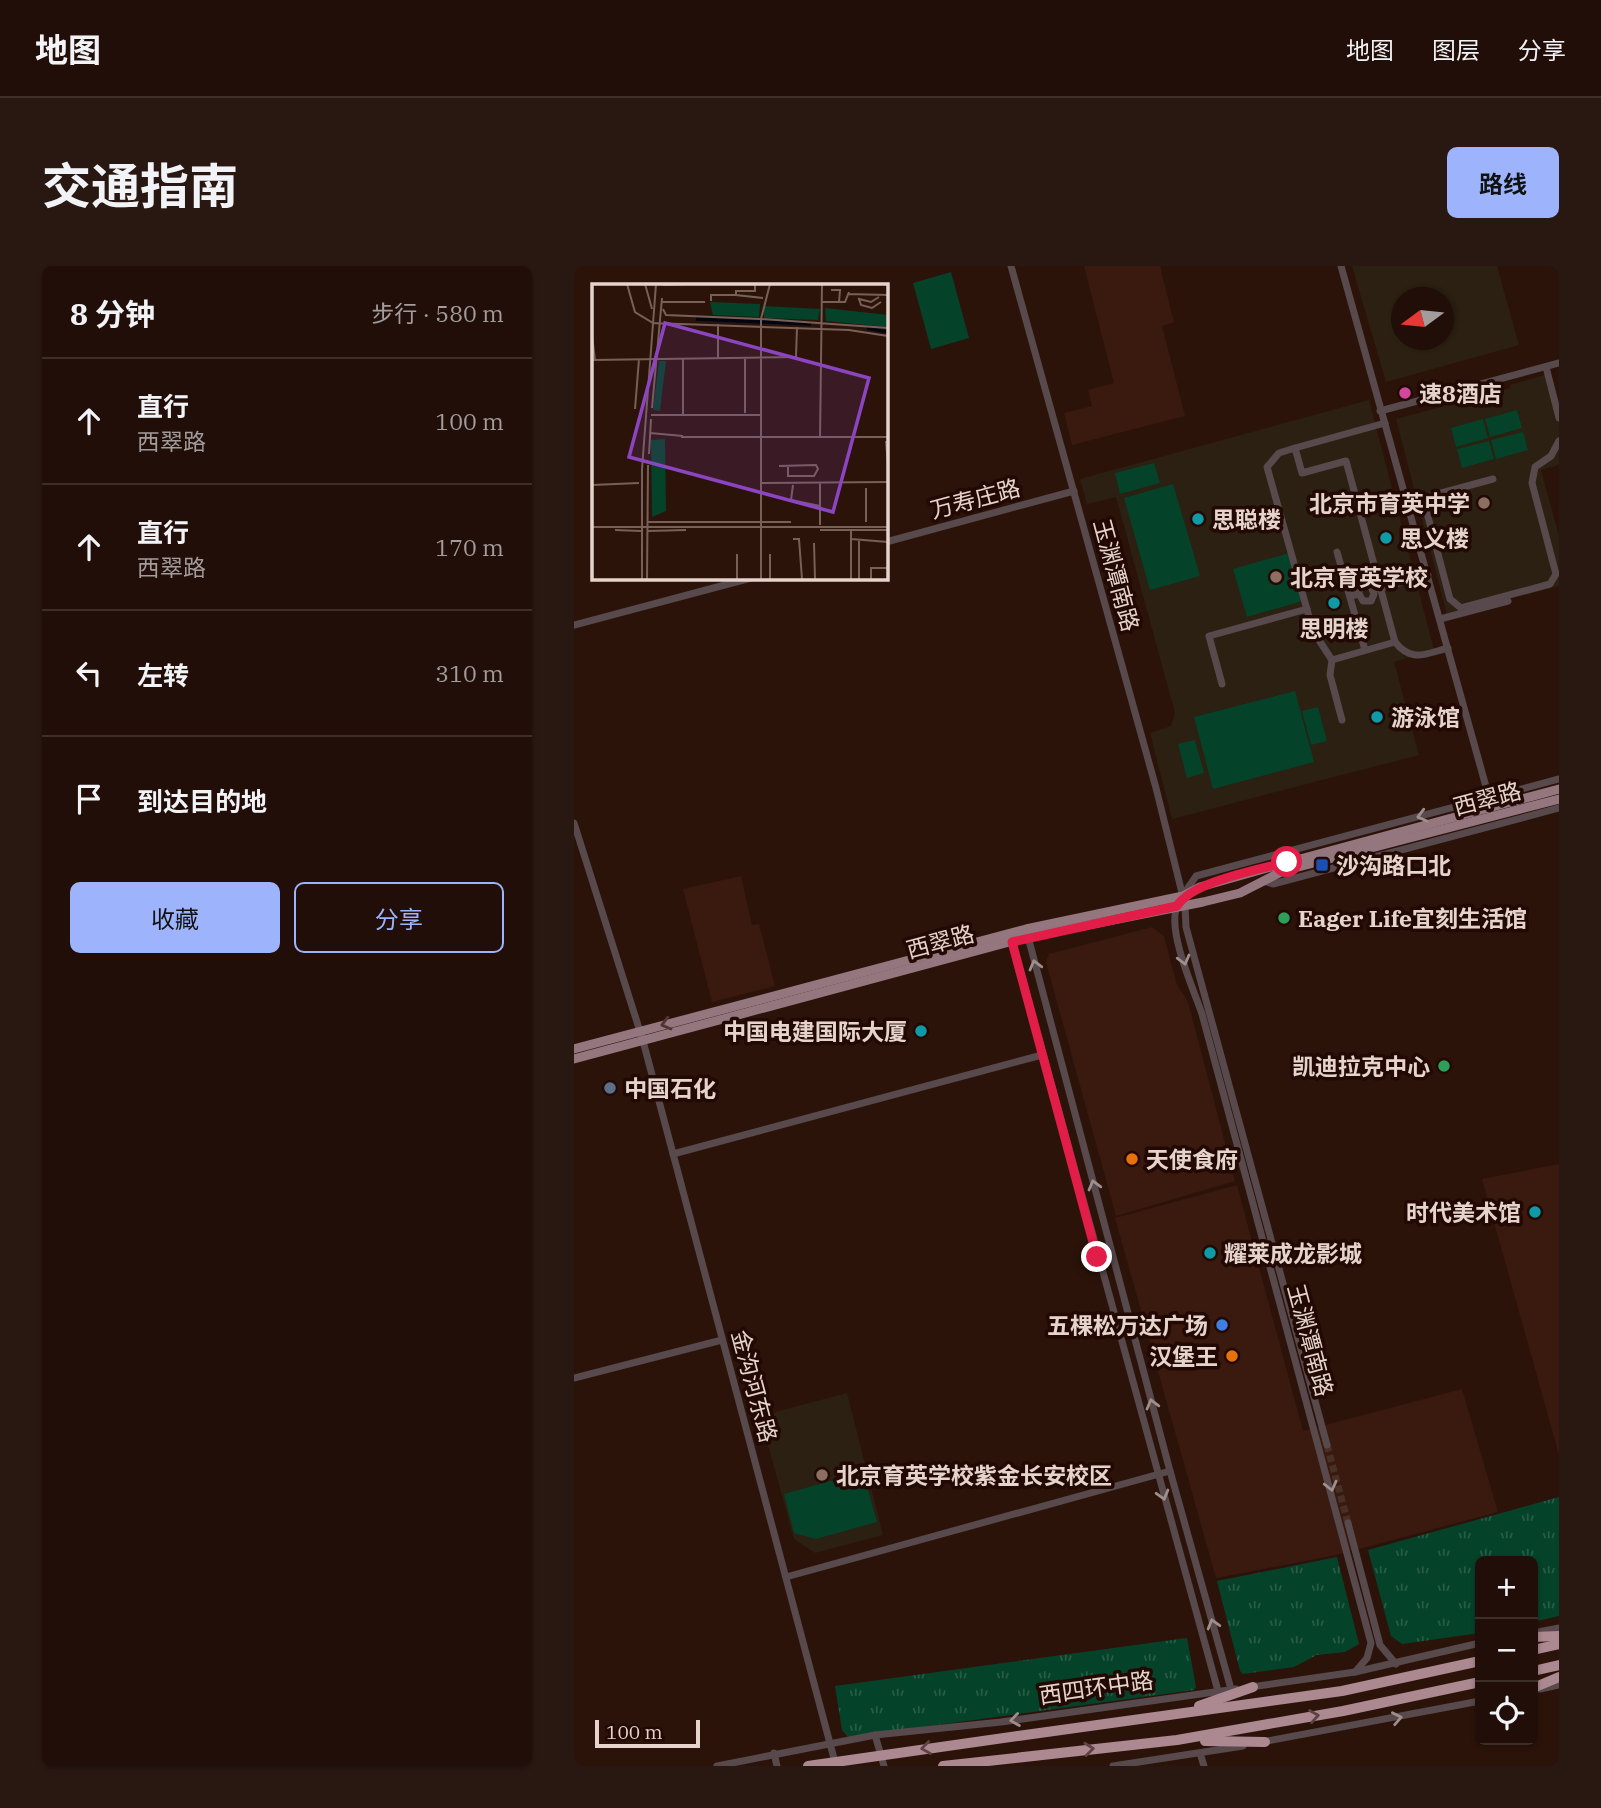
<!DOCTYPE html>
<html lang="zh">
<head>
<meta charset="utf-8">
<style>
  :root { --surface:#210e08; --page:#291712; --text:#f1f3f6; --muted:#a29c9c; --line:#3e2e29; --accent:#9db4fd }
  body { margin:0; font-family:"IBM Plex Serif","Noto Sans SC",serif; background:var(--page); color:var(--text) }
  .controls { position:absolute; right:21px; bottom:21px; display:grid; overflow:hidden; border-radius:10px; box-shadow:0 2px 5px #0004 }
  .controls button { width:63px; height:63px; display:grid; place-items:center; padding:0; border:0; border-bottom:2px solid var(--line); background:var(--surface); color:var(--text); font:35px sans-serif }
  .compass { position:absolute; left:817px; top:21px; width:63px; height:63px; border-radius:50%; background:var(--surface); box-shadow:0 2px 5px #0004; rotate:255deg }
  .scale { position:absolute; left:21px; bottom:18px; width:105px; box-sizing:border-box; padding-left:7px; border:4px solid #e5d3cc; border-top:0; font-size:19px; line-height:24px; white-space:nowrap; color:#e5d3cc; -webkit-text-stroke:5px #220903; paint-order:stroke }
  .stop { position:absolute; width:21px; height:21px; margin:-16px; border:5px solid #e11d48; border-radius:50%; background:#fff }
  .stop.end { background:#e11d48; border-color:#fff; box-shadow:0 2px 7px #0008 }
  .list { margin:0; padding:0; list-style:none }
  h2 { display:flex; justify-content:space-between; align-items:center; height:91px; margin:0; padding:0 28px; font-size:30px }
  h2 small { font-size:23px; font-weight:400; color:var(--muted) }
  .list li { display:grid; grid-template-columns:46px 1fr auto; gap:21px; align-items:center; box-sizing:border-box; height:126px; padding:0 28px; border-top:2px solid var(--line) }
  .list b { display:block; font-size:26px; white-space:nowrap }
  .list p { margin:0; font-size:23px; white-space:nowrap; color:var(--muted) }
  .list em { font-size:23px; font-style:normal; color:var(--muted) }
  .actions { display:flex; gap:14px; padding:21px 28px }
  .actions a { flex:1; padding:16px 0; border:2px solid var(--accent); border-radius:10px; text-align:center; font-size:24px; color:var(--accent) }
  .actions .main { background:var(--accent); color:#111 }
  .icon { flex:none; width:38px; height:38px; fill:none; stroke:currentColor; stroke-width:2; stroke-linecap:round; stroke-linejoin:round }
  .map { position:relative; flex:none; width:985px; height:1500px; overflow:hidden; border-radius:10px }
  header { display:flex; align-items:center; gap:42px; box-sizing:border-box; height:98px; padding:0 35px; background:var(--surface); border-bottom:2px solid var(--line) }
  header strong { font-size:33px }
  nav { display:flex; gap:38px; margin-inline-start:auto; font-size:24px }
  .intro { display:flex; align-items:center; justify-content:space-between; box-sizing:border-box; height:168px; padding:0 42px }
  h1 { margin:0; font-size:49px }
  .button { padding:18px 32px; border-radius:10px; background:var(--accent); color:#111; font-size:24px; font-weight:700 }
  main { display:flex; gap:42px; padding:0 42px }
  aside { flex:1; background:var(--surface); border-radius:10px; box-shadow:0 2px 5px #0004 }
  .map>svg:first-child { display:block }
  .built { fill:#3a190e }
  .education { fill:#2b2011; fill-rule:evenodd }
  .grass { fill:url(#grass-tufts) }
  .garden { fill:#05422a }
  .lines { fill:none; stroke-linecap:round; stroke-linejoin:round }
  .minor-tunnel { stroke:#483027; stroke-width:7; stroke-dasharray:7 3.5; stroke-linecap:butt }
  .minor { stroke:#57494c; stroke-width:7 }
  .major { stroke:#94767e; stroke-width:9 }
  .highway { stroke:#ac8891; stroke-width:10 }
  .highway-bridge { stroke:#ac8891; stroke-width:10 }
  .oneway { stroke:#9e8e8c }
  .oneway2 { stroke:#503534 }
  .oneway3 { stroke:#604243 }
  .route { stroke:#e11d48; stroke-width:9 }
  .hotel-dot { fill:#d1479c; stroke:#220903; stroke-width:2.5 }
  .education-dot { fill:#8d6e63; stroke:#220903; stroke-width:2.5 }
  .culture-dot { fill:#0f9aa8; stroke:#220903; stroke-width:2.5 }
  .transit-dot { fill:#1a4fb4; stroke:#220903; stroke-width:2.5 }
  .leisure-dot { fill:#2e9e5b; stroke:#220903; stroke-width:2.5 }
  .service-dot { fill:#5c6f8a; stroke:#220903; stroke-width:2.5 }
  .food-dot { fill:#e8710a; stroke:#220903; stroke-width:2.5 }
  .shop-dot { fill:#3f7fe0; stroke:#220903; stroke-width:2.5 }
  .labels { text-anchor:middle; dominant-baseline:central; stroke-width:7; stroke-linejoin:round; paint-order:stroke }
  .poi-label { font-size:23px; font-weight:bold; fill:#e5d3cc; stroke:#220903; text-anchor:start }
  .street-label { font-size:23px; fill:#e5d3cc; stroke:#220903 }
  .inset-river { fill:none; stroke:#000511; stroke-width:3.5 }
  .inset-road { fill:none; stroke:#766058; stroke-width:2 }
  .view { fill:#8b45c1; fill-opacity:0.15; stroke:#8b45c1; stroke-width:3.5 }
  .inset-edge { fill:none; stroke:#e5d3cc; stroke-width:3.5 }
</style>
</head>
<body>
<header>
<strong>地图</strong>
<nav><a>地图</a><a>图层</a><a>分享</a></nav>
</header>
<div class="intro"><h1>交通指南</h1><a class="button">路线</a></div>
<main>
<aside>
<h2>8 分钟<small>步行 · 580 m</small></h2>
<ul class="list">
<li><svg class="icon" aria-label="ahead" viewBox="0 0 24 24"><path d="M12 20V5M6 11l6-6 6 6"/></svg><div><b>直行</b><p>西翠路</p></div><em>100 m</em></li>
<li><svg class="icon" aria-label="ahead" viewBox="0 0 24 24"><path d="M12 20V5M6 11l6-6 6 6"/></svg><div><b>直行</b><p>西翠路</p></div><em>170 m</em></li>
<li><svg class="icon" aria-label="left" viewBox="0 0 24 24"><path d="M17 20v-9H6M10 6l-5 5 5 5"/></svg><div><b>左转</b></div><em>310 m</em></li>
<li><svg class="icon" aria-label="arrive" viewBox="0 0 24 24"><path d="M6 21V4h12l-3 4 3 4H6"/></svg><div><b>到达目的地</b></div></li>
</ul>
<div class="actions"><a class="main">收藏</a><a>分享</a></div>
</aside>
<div class="map">
<svg width="985" height="1500" viewBox="0 0 985 1500">
  <defs>
    <pattern id="grass-tufts" width="24" height="20" patternUnits="userSpaceOnUse" patternTransform="scale(1.75)"><rect width="24" height="20" fill="#05422a"/><path d="M3 7l-1-3M5 7V3M7 7l1-3M15 17l-1-3M17 17v-4M19 17l1-3" fill="none" stroke="#295c48"/></pattern>
  </defs>
  <rect width="100%" height="100%" fill="#2c130a"/>
  <g class="built">
    <polygon points="510,0 586,0 600,56 588,60 611,150 498,179 490,147 518,140 514,124 540,117"/>
    <polygon points="167,610 178,659 185,658 201,720 138,736 109,623"/>
    <polygon points="578,661 590,670 603,719 614,736 661,915 542,950 472,696 475,688"/>
    <polygon points="985,898 985,1189 908,913"/>
    <polygon points="663,919 729,1165 888,1123 924,1246 762,1289 642,1312 541,952"/>
  </g>
  <g class="education">
    <path d="M778,0H923L945,79L812,116ZM828,32H870V74H828Z"/>
    <polygon points="977,107 985,137 985,199 967,204 985,270 985,320 873,349 822,153 937,122 936,119"/>
    <polygon points="795,134 860,384 820,396 845,489 598,553 576,467 597,460 601,447 542,231 513,238 506,213"/>
    <polygon points="273,1127 309,1269 241,1287 220,1273 186,1150"/>
  </g>
  <g class="grass">
    <polygon points="985,1231 985,1350 959,1356 959,1295 906,1295 906,1367 828,1378 817,1370 794,1284"/>
    <polygon points="763,1291 785,1378 771,1386 743,1389 720,1401 669,1408 666,1405 643,1315"/>
    <polygon points="613,1372 622,1421 620,1424 274,1471 268,1464 261,1420"/>
  </g>
  <g class="garden">
    <polygon points="377,6 395,72 357,83 339,17"/>
    <polygon points="943,144 948,162 916,171 911,153"/>
    <polygon points="909,153 914,172 882,181 877,162"/>
    <polygon points="949,166 954,184 922,193 917,174"/>
    <polygon points="915,175 920,193 888,202 883,183"/>
    <polygon points="580,197 586,217 546,228 541,207"/>
    <polygon points="599,218 626,310 576,324 550,232"/>
    <polygon points="715,287 729,335 673,351 659,303"/>
    <polygon points="721,425 740,496 639,523 620,451"/>
    <polygon points="744,441 753,475 737,479 728,445"/>
    <polygon points="621,474 630,507 613,512 604,478"/>
    <polygon points="289,1206 303,1256 242,1273 220,1267 210,1228"/>
  </g>
  <g class="lines">
    <polyline class="minor-tunnel" points="753,1179 774,1257"/>
    <g class="minor">
      <polyline points="437,0 582,522 611,639 612,661 753,1179"/>
      <polyline points="767,0 916,535"/>
      <polyline points="972,101 985,152"/>
      <polyline points="806,145 985,97"/>
      <polyline points="721,182 811,157"/>
      <polyline points="849,232 919,213"/>
      <polyline points="835,236 849,232 876,333 887,342 976,318 982,308 958,217 961,201 977,190 985,175"/>
      <polyline points="312,276 500,225"/>
      <polyline points="763,286 791,384"/>
      <polyline points="803,323 854,309"/>
      <polyline points="776,330 785,328 789,335 797,335 800,328 795,316 786,318 785,328"/>
      <polyline points="866,353 934,335"/>
      <polyline points="0,359 177,312"/>
      <path d="M821,376C838,397 851,388 874,382"/>
      <polyline points="758,394 821,376 772,195 728,207 721,182 705,187 693,201 739,365 758,394 756,409 768,454"/>
      <polyline points="648,418 635,370 733,343"/>
      <polyline points="0,557 69,775 262,1500"/>
      <polyline points="689,615 699,618 985,542"/>
      <polyline points="453,667 596,1205 657,1423"/>
      <polyline points="437,671 644,1425"/>
      <polyline points="99,888 468,789"/>
      <polyline points="0,1112 148,1074"/>
      <polyline points="774,1257 806,1379 822,1398"/>
      <polyline points="212,1311 596,1205"/>
      <polyline points="959,1367 985,1362"/>
      <path d="M781,1406L793,1392L797,1377L628,748C619,722 595,669 602,643C605,632 616,620 622,610L985,513"/>
      <polyline points="677,1421 781,1406 906,1377"/>
      <polyline points="966,1423 985,1419"/>
      <polyline points="301,1469 310,1500"/>
      <polyline points="688,1476 906,1435"/>
      <polyline points="200,1487 203,1500"/>
      <polyline points="626,1487 630,1500"/>
      <polyline points="143,1500 301,1469 427,1456 662,1423"/>
      <polyline points="539,1500 669,1480"/>
    </g>
    <g class="major">
      <polyline points="0,783 452,663 609,630 626,621 704,599 985,523"/>
      <polyline points="0,793 454,671 629,636 666,627 709,605 985,533"/>
    </g>
    <g class="highway">
      <polyline points="959,1371 985,1370"/>
      <polyline points="959,1384 985,1378"/>
      <polyline points="959,1405 985,1399"/>
      <polyline points="959,1422 985,1411"/>
      <polyline points="625,1440 679,1421"/>
      <polyline points="444,1470 768,1425 906,1395"/>
      <polyline points="631,1475 691,1476"/>
      <polyline points="369,1500 603,1474 769,1445 906,1416"/>
    </g>
    <polyline class="highway-bridge" points="234,1500 444,1470"/>
  </g>
  <defs><path id="oneway-chevron" d="M-2-3.5L2.5 0L-2 3.5" fill="none" stroke-width="1.6" stroke-linecap="round" stroke-linejoin="round" transform="scale(1.75)"/></defs>
  <g class="oneway">
    <use href="#oneway-chevron" transform="translate(848 550) rotate(165)"/>
    <use href="#oneway-chevron" transform="translate(610 694) rotate(75)"/>
    <use href="#oneway-chevron" transform="translate(461 699) rotate(-105)"/>
    <use href="#oneway-chevron" transform="translate(520 919) rotate(-105)"/>
    <use href="#oneway-chevron" transform="translate(578 1138) rotate(-105)"/>
    <use href="#oneway-chevron" transform="translate(757 1220) rotate(76)"/>
    <use href="#oneway-chevron" transform="translate(589 1229) rotate(74)"/>
    <use href="#oneway-chevron" transform="translate(639 1358) rotate(-106)"/>
    <use href="#oneway-chevron" transform="translate(823 1452) rotate(-11)"/>
    <use href="#oneway-chevron" transform="translate(441 1454) rotate(172)"/>
  </g>
  <use class="oneway2" href="#oneway-chevron" transform="translate(92 758) rotate(165)"/>
  <g class="oneway3">
    <use href="#oneway-chevron" transform="translate(740 1450) rotate(-10)"/>
    <use href="#oneway-chevron" transform="translate(352 1482) rotate(172)"/>
    <use href="#oneway-chevron" transform="translate(515 1483) rotate(-6)"/>
  </g>
  <g class="lines">
    <path class="route" d="M523,991L438,676L603,640C619,615 684,604 713,596"/>
  </g>
  <circle class="hotel-dot" cx="831" cy="127" r="7"/>
  <g class="education-dot">
    <circle cx="910" cy="237" r="7"/>
    <circle cx="702" cy="311" r="7"/>
    <circle cx="248" cy="1209" r="7"/>
  </g>
  <g class="culture-dot">
    <circle cx="624" cy="253" r="7"/>
    <circle cx="812" cy="272" r="7"/>
    <circle cx="760" cy="337" r="7"/>
    <circle cx="803" cy="451" r="7"/>
    <circle cx="347" cy="765" r="7"/>
    <circle cx="961" cy="946" r="7"/>
    <circle cx="636" cy="987" r="7"/>
  </g>
  <rect class="transit-dot" x="741" y="592" width="14" height="14" rx="3.5"/>
  <g class="leisure-dot">
    <circle cx="710" cy="652" r="7"/>
    <circle cx="870" cy="800" r="7"/>
  </g>
  <circle class="service-dot" cx="36" cy="822" r="7"/>
  <g class="food-dot">
    <circle cx="558" cy="893" r="7"/>
    <circle cx="658" cy="1090" r="7"/>
  </g>
  <circle class="shop-dot" cx="648" cy="1059" r="7"/>
  <g class="labels">
    <g class="poi-label">
      <text x="845" y="127">速8酒店</text>
      <text x="896" y="237" text-anchor="end">北京市育英中学</text>
      <text x="638" y="253">思聪楼</text>
      <text x="826" y="272">思义楼</text>
      <text x="716" y="311">北京育英学校</text>
      <text x="760" y="362" text-anchor="middle">思明楼</text>
      <text x="817" y="451">游泳馆</text>
      <text x="762" y="599">沙沟路口北</text>
      <text x="724" y="652">Eager Life宜刻生活馆</text>
      <text x="333" y="765" text-anchor="end">中国电建国际大厦</text>
      <text x="856" y="800" text-anchor="end">凯迪拉克中心</text>
      <text x="50" y="822">中国石化</text>
      <text x="572" y="893">天使食府</text>
      <text x="947" y="946" text-anchor="end">时代美术馆</text>
      <text x="650" y="987">耀莱成龙影城</text>
      <text x="634" y="1059" text-anchor="end">五棵松万达广场</text>
      <text x="644" y="1090" text-anchor="end">汉堡王</text>
      <text x="262" y="1209">北京育英学校紫金长安校区</text>
    </g>
    <g class="street-label">
      <text transform="translate(401 232) rotate(-15)">万寿庄路</text>
      <text transform="translate(543 309) rotate(75)">玉渊潭南路</text>
      <text transform="translate(913 532) rotate(-15)">西翠路</text>
      <text transform="translate(366 675) rotate(-15)">西翠路</text>
      <text transform="translate(737 1074) rotate(75)">玉渊潭南路</text>
      <text transform="translate(181 1120) rotate(75)">金沟河东路</text>
      <text transform="translate(522 1421) rotate(-8)">西四环中路</text>
    </g>
  </g>
  <g transform="translate(18 18)">
    <rect width="296" height="296" fill="#2c130a"/>
    <path d="M118,18L168,20L167,33L121,31ZM172,22L228,25L226,36L172,34ZM233,24L296,31V43L234,37ZM67,77H74L68,127L61,126ZM73,155L74,227L60,233L59,156Z" fill="#05422a"/>
    <path class="inset-river" d="M104,35L219,40M275,44L296,48"/>
    <path class="inset-road" d="M35,0L43,28L61,39L257,46L296,52M53,0L60,25M163,0V7H144V11L171,14M71,1L96,0M239,6H248L247,18M256,10L296,11M287,13L279,18L267,15L269,21L280,24L289,18M119,17V11H144M70,18H113M230,18H253L257,8M71,25L74,31L168,35M170,35L296,44M0,52L3,76M91,75V131M126,75V40M0,76L204,73L205,43M60,124L70,14M43,125L47,75M153,129V75M59,131H169M58,149L91,152M89,153H296M228,154L230,0M294,157L296,181M57,170L59,135M187,182L224,181L226,185L222,192H196V183M228,198V241M169,199L296,198M0,201L47,199M201,201L199,216L228,222M274,204V238M55,238H199M0,243H296M23,246L49,247M228,246H296M56,247L94,246M201,255H207L210,295M259,255L296,258M267,255V295M222,259L223,295M145,270V295M50,295V185L64,0M55,295L56,181M169,295V35L178,0M178,295V270M259,295V246M279,295V284H296"/>
    <path class="view" d="M73,39L277,94L241,228L37,173Z"/>
    <rect width="296" height="296" class="inset-edge"/>
  </g>
</svg>
<div class="controls">
<button>+</button>
<button>−</button>
<button><svg class="icon" aria-label="locate" viewBox="0 0 24 24"><circle cx="12" cy="12" r="6"/><path d="M12 2v4M12 18v4M2 12h4M18 12h4"/></svg></button>
</div>
<svg class="compass" viewBox="-18 -18 36 36"><path d="M0-13l5 13h-10z" fill="#e53935"/><path d="M0 13l5-13h-10z" fill="#a29c9c"/></svg>
<div class="scale">100 m</div>
<div class="stop" style="left:713px;top:596px"></div>
<div class="stop end" style="left:523px;top:991px"></div>
</div>
</main>
</body>
</html>
